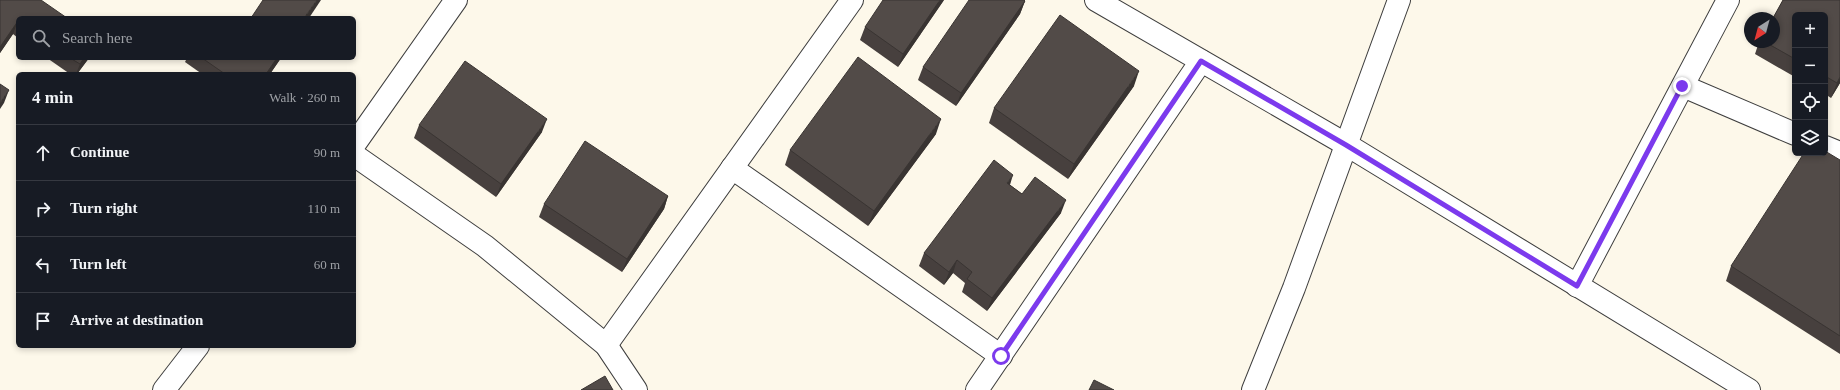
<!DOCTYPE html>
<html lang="en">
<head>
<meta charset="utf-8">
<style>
  :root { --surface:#171b24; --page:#242831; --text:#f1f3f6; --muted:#9ea1a6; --line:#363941 }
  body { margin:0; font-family:"Times New Roman",serif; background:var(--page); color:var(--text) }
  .controls { position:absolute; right:12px; top:12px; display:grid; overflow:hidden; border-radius:6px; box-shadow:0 2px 6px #0003 }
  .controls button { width:36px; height:36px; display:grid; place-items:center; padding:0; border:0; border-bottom:1px solid var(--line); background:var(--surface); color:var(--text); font:20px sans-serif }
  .compass { position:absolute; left:1744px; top:12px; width:36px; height:36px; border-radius:50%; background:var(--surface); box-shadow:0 2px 6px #0003; rotate:216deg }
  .stop { position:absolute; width:12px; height:12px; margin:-9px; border:3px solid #7c3aed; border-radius:50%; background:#fff }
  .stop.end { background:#7c3aed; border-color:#fff; box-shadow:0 1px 4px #0008 }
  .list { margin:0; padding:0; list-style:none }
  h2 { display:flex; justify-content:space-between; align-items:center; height:52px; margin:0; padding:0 16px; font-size:17px }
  h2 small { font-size:13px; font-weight:400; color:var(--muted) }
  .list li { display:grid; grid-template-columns:26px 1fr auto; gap:12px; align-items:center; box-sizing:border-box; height:56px; padding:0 16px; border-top:1px solid var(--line) }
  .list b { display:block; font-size:15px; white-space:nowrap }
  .list em { font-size:13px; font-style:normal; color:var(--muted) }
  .icon { flex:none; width:22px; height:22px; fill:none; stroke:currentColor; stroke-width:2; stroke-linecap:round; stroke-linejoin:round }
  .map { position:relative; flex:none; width:1840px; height:390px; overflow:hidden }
  .search { position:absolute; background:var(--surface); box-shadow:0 2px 6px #0003; left:16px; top:16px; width:340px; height:44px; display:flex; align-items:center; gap:10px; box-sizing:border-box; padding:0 14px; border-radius:6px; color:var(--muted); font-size:15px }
  .panel { position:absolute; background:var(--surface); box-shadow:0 2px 6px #0003; left:16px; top:72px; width:340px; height:276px; border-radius:6px }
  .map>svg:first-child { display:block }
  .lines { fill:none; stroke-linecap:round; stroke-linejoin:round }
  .minor-casing { stroke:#3e3e3e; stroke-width:24 }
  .minor { stroke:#fff; stroke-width:22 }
  .wall { fill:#47403e }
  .shaded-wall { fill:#393432 }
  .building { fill:#524b48; stroke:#393432 }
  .route { stroke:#7c3aed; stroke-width:5 }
</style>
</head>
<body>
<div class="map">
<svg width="1840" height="390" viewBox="0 0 1840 390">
  <rect width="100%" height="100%" fill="#fdf8ea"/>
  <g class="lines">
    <defs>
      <g id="minor">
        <polyline points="1096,0 1347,145 1749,390"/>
        <polyline points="1683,86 1795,134"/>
        <polyline points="354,145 456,0"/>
        <polyline points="1825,147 1840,153"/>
        <polyline points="354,155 485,246 606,345 636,390"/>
        <polyline points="732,168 1001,356"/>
        <polyline points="1577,286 1728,0"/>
        <polyline points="606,345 852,0"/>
        <polyline points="164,390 198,346"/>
        <polyline points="977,390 1201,61"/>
        <polyline points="1253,390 1294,288 1399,0"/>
      </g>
    </defs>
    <use href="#minor" class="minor-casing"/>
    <use href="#minor" class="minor"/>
  </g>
  <g class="wall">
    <polygon points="0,0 18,18 18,38 13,34 0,53"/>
    <polygon points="944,0 898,67 860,40 865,27"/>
    <polygon points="1783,0 1840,0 1840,83 1831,98 1825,94 1825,15 1795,15 1795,77 1755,54 1759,42 1774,42 1774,18 1773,18"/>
    <polygon points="1025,1 1020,14 956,106 918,80 923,67"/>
    <polygon points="47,58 89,58 77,74 70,74"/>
    <polygon points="187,58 281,58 270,74 202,74 185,62"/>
    <polygon points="1134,86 1068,179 989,123 994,108"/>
    <polygon points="419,125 542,132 496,197 414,138"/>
    <polygon points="936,134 868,226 785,165 790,150"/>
    <polygon points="1840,160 1840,354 1726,281 1731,266"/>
    <polygon points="1010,185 1022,194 1061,213 987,311 962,292 965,283 953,273 944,285 919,266 924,253"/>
    <polygon points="668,196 664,209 622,272 539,217 544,204"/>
  </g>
  <g class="shaded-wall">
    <polygon points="317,0 321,0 309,18 304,18"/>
    <polygon points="940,0 944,0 898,67 903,54"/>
    <polygon points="1025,1 1020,14 956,106 961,93"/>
    <polygon points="18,21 13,34 0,53 0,47"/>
    <polygon points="84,58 89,58 77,74 76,74 80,64"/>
    <polygon points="277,58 281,58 270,74 266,74"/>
    <polygon points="1139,71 1134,86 1068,179 1074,164"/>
    <polygon points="1840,77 1840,83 1831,98 1837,83"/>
    <polygon points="9,90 4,103 0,109 0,103"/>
    <polygon points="547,119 542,132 496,197 501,184"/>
    <polygon points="941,119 936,134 868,226 874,211"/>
    <polygon points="1013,175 1009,188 1007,183"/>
    <polygon points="668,196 664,209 622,272 627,259"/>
    <polygon points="1066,200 1061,213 987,311 992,298"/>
    <polygon points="957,260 953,273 944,285 949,272"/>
  </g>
  <g class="building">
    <polygon points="0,0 41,0 67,18 18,18 18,22 18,21 0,47"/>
    <polygon points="263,0 317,0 304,18 251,18"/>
    <polygon points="883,0 940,0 903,54 865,27"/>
    <polygon points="969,0 1024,0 1025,1 961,93 923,67"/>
    <polygon points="1783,0 1840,0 1840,77 1837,83 1825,76 1825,15 1795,15 1795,59 1765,42 1774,42 1774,18 1773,18"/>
    <polygon points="1060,15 1139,71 1074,164 994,108"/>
    <polygon points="858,57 941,119 874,211 790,150"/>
    <polygon points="70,58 84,58 80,64"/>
    <polygon points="202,58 277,58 266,74 225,74"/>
    <polygon points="465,61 547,119 501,184 419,125"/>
    <polygon points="0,84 9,90 0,103"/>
    <polygon points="585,141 668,196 627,259 544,204"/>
    <polygon points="1825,151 1840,160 1840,336 1731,266 1804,153 1825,153"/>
    <polygon points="994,160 1013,175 1007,183 1022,194 1035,177 1066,200 992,298 967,279 972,272 957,260 949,272 924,253"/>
    <polygon points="605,376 613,390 581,390"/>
    <polygon points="1094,380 1114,390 1089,390"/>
  </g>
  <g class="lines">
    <polyline class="route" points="1001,356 1201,61 1346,145 1577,286 1682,86"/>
  </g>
</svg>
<div class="controls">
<button>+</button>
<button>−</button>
<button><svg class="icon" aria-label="locate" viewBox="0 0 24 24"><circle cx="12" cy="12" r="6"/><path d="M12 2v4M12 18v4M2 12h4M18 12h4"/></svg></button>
<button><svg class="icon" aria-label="layers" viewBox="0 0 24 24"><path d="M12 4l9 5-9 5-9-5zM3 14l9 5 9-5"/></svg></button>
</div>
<svg class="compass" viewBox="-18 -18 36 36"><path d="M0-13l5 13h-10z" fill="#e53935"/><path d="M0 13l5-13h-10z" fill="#9ea1a6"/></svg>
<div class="stop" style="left:1001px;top:356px"></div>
<div class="stop end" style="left:1682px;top:86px"></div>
<div class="search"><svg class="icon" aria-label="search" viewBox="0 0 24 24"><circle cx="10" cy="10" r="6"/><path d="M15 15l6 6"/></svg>Search here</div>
<section class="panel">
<h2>4 min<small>Walk · 260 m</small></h2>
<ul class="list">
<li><svg class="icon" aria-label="ahead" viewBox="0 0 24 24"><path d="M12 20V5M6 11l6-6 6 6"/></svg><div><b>Continue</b></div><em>90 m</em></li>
<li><svg class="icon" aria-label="right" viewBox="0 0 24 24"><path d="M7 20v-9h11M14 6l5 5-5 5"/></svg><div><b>Turn right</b></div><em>110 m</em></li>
<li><svg class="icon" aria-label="left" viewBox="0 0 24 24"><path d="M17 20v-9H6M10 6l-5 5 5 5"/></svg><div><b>Turn left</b></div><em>60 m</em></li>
<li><svg class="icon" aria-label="arrive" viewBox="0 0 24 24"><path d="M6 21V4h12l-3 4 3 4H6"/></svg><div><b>Arrive at destination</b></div></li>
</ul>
</section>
</div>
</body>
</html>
